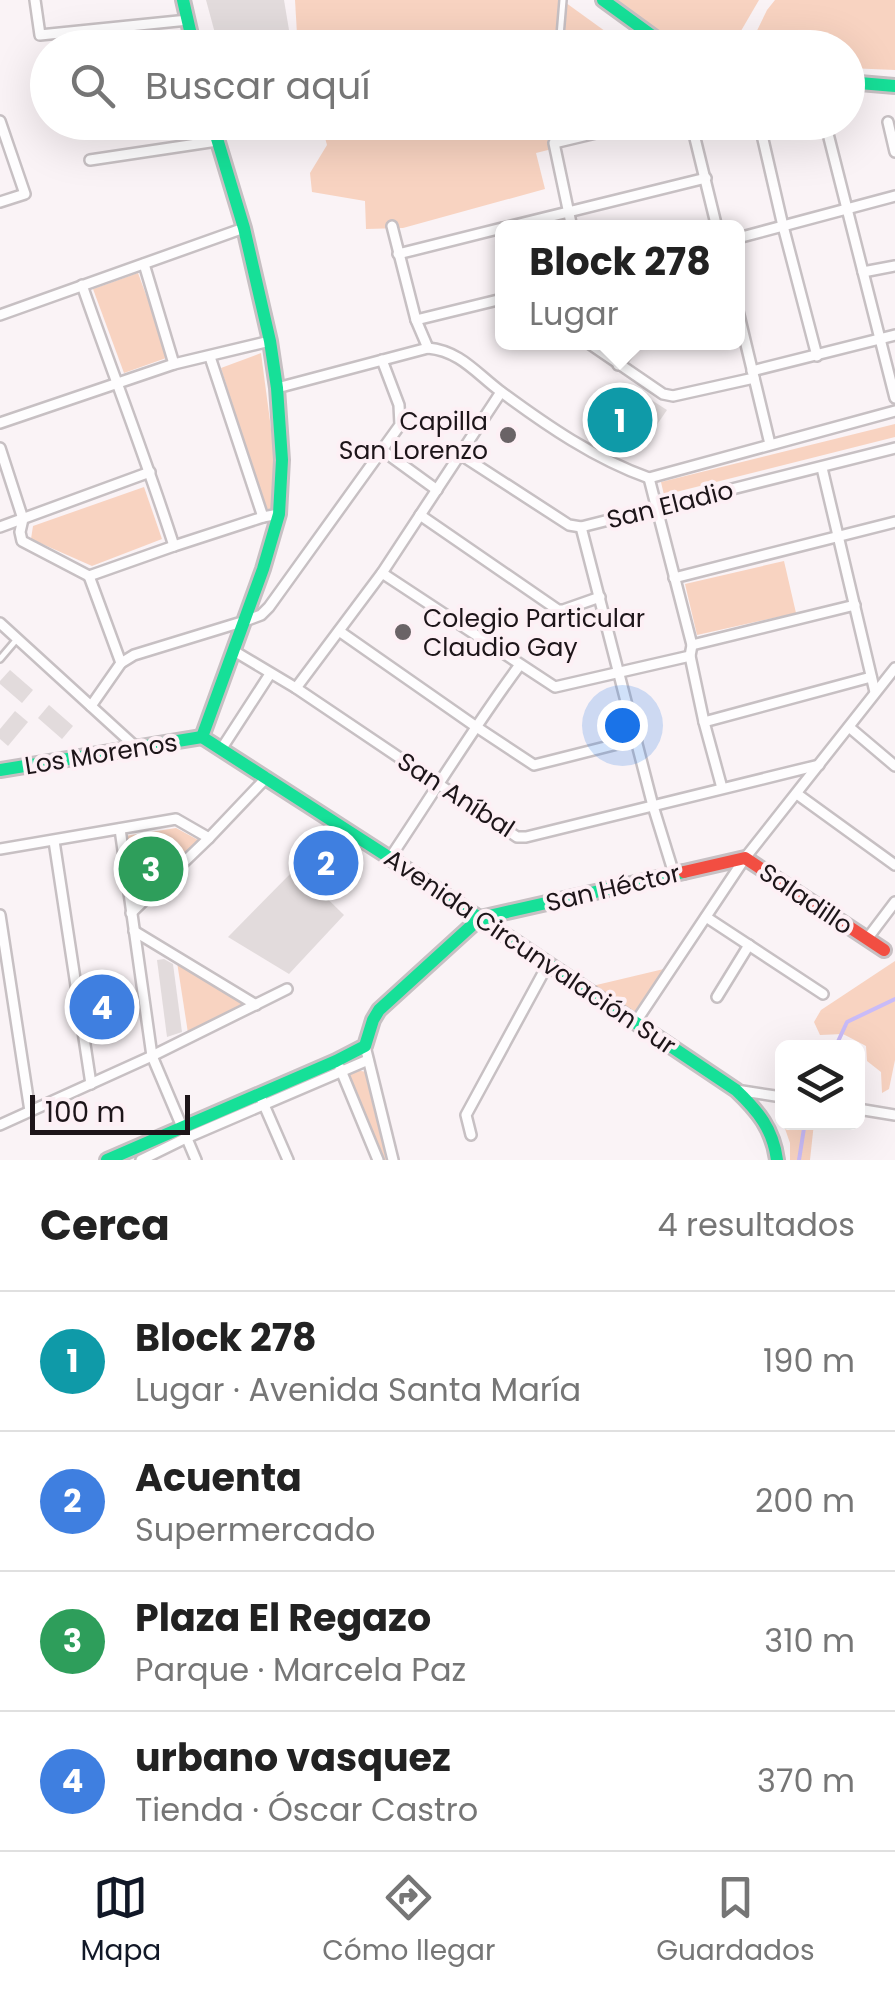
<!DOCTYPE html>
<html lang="es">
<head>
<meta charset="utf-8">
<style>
  :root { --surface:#fff; --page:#f2f2f2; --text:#222; --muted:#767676; --line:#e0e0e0; --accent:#111827 }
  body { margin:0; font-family:Poppins,sans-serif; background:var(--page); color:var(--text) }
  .controls { position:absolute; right:30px; bottom:30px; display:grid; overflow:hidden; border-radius:15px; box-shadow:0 10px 40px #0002 }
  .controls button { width:90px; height:90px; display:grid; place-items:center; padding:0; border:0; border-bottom:2px solid var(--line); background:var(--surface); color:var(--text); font:50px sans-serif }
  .scale { position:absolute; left:30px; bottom:25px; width:160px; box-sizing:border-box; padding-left:10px; border:5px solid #1d1519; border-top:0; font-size:28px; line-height:35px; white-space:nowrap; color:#1d1519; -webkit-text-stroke:8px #fdf0f5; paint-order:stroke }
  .you { position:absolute; left:622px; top:725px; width:35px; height:35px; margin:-25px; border:8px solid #fff; border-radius:50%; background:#1a73e8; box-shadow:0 0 0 15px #1a73e833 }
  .badge { display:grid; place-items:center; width:65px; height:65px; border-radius:50%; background:var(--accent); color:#fff; font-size:32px; font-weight:700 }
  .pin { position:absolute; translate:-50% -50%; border:5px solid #fff; box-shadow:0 2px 10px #0006 }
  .popup { position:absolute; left:495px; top:220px; width:250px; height:130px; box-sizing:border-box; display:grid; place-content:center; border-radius:15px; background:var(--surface); filter:drop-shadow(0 2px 8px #0005); font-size:32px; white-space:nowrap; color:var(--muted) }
  .popup b { font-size:38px; color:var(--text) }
  .popup::after { content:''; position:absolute; left:50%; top:100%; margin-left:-20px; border:20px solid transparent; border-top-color:var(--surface) }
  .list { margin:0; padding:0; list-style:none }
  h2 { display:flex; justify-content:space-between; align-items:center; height:130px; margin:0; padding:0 40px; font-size:42px }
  h2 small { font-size:32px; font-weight:400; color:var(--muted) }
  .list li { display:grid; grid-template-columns:65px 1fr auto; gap:30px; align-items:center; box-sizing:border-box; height:140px; padding:0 40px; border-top:2px solid var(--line) }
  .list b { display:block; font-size:38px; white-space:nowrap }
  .list p { margin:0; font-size:32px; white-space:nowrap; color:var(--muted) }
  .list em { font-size:32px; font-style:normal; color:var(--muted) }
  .icon { flex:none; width:55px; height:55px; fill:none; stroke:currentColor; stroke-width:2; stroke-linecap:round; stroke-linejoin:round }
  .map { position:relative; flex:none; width:895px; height:1160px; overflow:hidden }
  .search { position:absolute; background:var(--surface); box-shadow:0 10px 40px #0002; left:30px; right:30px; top:30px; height:110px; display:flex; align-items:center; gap:25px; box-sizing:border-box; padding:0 35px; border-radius:55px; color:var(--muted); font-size:38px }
  .sheet { height:690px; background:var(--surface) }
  nav { display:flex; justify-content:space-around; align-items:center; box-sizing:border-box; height:140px; border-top:2px solid var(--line); background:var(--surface); font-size:28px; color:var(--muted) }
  nav a { display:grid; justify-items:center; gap:5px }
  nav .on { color:var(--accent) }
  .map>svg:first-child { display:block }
  .green { fill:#f8d3c1 }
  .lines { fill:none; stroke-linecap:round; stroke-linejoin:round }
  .stream { stroke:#c9bbf8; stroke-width:4 }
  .building { fill:#e2dbdc }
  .lane-casing { stroke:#c7c0c3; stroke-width:10 }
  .street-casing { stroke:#c7c0c3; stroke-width:14 }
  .fast-casing { stroke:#c7c0c3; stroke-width:18 }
  .jam-casing { stroke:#c7c0c3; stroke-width:18 }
  .lane { stroke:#fefdfe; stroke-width:5 }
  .street { stroke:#fefdfe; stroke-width:9 }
  .fast { stroke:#16e098; stroke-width:12 }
  .jam { stroke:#f24e42; stroke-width:12 }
  .poi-dot { fill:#6a6366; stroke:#fdf0f5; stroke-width:4 }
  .labels { text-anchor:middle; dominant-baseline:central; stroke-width:8; stroke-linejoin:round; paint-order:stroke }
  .poi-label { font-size:25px; fill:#1d1519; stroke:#fdf0f5; text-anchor:end }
  .street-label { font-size:25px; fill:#1d1519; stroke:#fdf0f5 }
</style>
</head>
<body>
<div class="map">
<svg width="895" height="1160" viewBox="0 0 895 1160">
  <rect width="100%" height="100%" fill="#faf3f6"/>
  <g class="green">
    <polygon points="295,0 562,0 627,47 301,47 297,34"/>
    <polygon points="613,0 759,0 731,48 689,47 670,41"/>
    <polygon points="775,0 895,0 895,70 848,68 848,48 749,47 767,10"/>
    <polygon points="321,123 567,123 572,144 536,153 545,189 403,228 366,229 365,201 312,192 310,173 327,145"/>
    <polygon points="138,273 169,357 124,373 93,289"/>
    <polygon points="261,353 275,459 275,510 267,514 221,368"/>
    <polygon points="895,424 895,437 664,495 661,482"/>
    <polygon points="144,487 162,539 92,566 31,539 33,526"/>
    <polygon points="784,561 796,613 697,635 685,584"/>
    <polygon points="176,828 200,841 143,896 135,898 125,836"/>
    <polygon points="895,961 895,1060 889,1089 882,1093 881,1072 867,1061 866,1046 843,1034 820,1035 814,1022 821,1010"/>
    <polygon points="177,962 247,1005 188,1033"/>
    <polygon points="668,968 632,1018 588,987"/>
    <polygon points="355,1070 367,1072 388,1160 384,1160 348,1077 350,1074"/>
    <polygon points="783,1123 814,1123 810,1160 790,1160 790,1143"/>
  </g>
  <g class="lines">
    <g class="stream">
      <polyline points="835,1048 847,1022 895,999"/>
      <polyline points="799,1160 805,1122"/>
    </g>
  </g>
  <g class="building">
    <polygon points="206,0 284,0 292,48 219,48"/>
    <polygon points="492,33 546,38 545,48 491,48"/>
    <polygon points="625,392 635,398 639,392 667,410 656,426 636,413 618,442 600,431"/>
    <polygon points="10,670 33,690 22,703 0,684 0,681"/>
    <polygon points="49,705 73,726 62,739 38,718"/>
    <polygon points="15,711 28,722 8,746 0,739 0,729"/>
    <polygon points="296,868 344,915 289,974 228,937"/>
    <polygon points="164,959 173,964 182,1032 167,1037 157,960"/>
  </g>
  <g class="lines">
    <defs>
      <g id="lane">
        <polyline points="559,48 563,0"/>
        <polyline points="554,143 554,122"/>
        <polyline points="0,659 17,639"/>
      </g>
      <g id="street">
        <polyline points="35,0 40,35 188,20"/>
        <polyline points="0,121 25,194 0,202"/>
        <polyline points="691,122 717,228"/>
        <polyline points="759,122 783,226 817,356"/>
        <polyline points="825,122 895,398"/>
        <polyline points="888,122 895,152"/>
        <polyline points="90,160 217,141"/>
        <polyline points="392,226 416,320 428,348"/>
        <polyline points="503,228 706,178"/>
        <polyline points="572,228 554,143 642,122"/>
        <polyline points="738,238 895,196"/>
        <polyline points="398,254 502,228"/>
        <polyline points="144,264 174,364"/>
        <polyline points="863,272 895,266"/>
        <path d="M82,285C112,372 146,458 174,546"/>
        <polyline points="738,311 770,444"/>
        <polyline points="0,315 244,228"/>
        <polyline points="416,320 502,299"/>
        <polyline points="587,342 663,394 673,396 754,378"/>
        <polyline points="210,357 263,517"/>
        <polyline points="618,365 636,342"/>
        <polyline points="752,371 895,335"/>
        <path d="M277,388L428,348C460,351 476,373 500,391C546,425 595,459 649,478L895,411"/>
        <polyline points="0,423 174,364 270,341"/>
        <polyline points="0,448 23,519 20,532 22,541 89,576"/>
        <polyline points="382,450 437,490"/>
        <polyline points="461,455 569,525 581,527 895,448"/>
        <polyline points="822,468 875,692"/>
        <polyline points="649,478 692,645 690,656 704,722 722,788"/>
        <polyline points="420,515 558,610 563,610 600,597"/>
        <polyline points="0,527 150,472"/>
        <polyline points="581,527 653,806 674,874"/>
        <polyline points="382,573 555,687 690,656"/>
        <polyline points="89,576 174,546 263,517 279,514"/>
        <polyline points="89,576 121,663"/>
        <polyline points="674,578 895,522"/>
        <polyline points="0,623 138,749"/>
        <polyline points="339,631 475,726 534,765 637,739"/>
        <polyline points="692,645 855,605"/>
        <polyline points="234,651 296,688 517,837 526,837 819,765"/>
        <polyline points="296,688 382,573 501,392"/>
        <polyline points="91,706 121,663 134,655 245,621 261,615 269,607 400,425 399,405 382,360"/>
        <polyline points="704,722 871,677"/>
        <polyline points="849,727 895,766"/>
        <polyline points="222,748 270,674"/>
        <polyline points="797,794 895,865"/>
        <polyline points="120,829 152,1056 196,1160"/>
        <polyline points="54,841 91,1084"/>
        <polyline points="0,849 176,819 209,838"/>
        <path d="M390,858C433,794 473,728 519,666"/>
        <polyline points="131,913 209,838 267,777"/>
        <polyline points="0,915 30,1111"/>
        <polyline points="706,917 823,994"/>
        <polyline points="134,931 256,1005"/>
        <polyline points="867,939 895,902"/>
        <polyline points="717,997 749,945"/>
        <polyline points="635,1023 745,858 895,668"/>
        <polyline points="365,1046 393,1160"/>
        <polyline points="340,1068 378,1160"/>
        <polyline points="736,1090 782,1097"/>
        <polyline points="261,1098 288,1160"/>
        <polyline points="858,1109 895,1115"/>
        <polyline points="0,1125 152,1056 287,989"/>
        <polyline points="471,1135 466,1115 548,964"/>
        <polyline points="141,1160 186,1138 368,1060"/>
      </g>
      <g id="fast">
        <polyline points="183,0 194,48"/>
        <polyline points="603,0 669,48"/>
        <polyline points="848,82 895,86"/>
        <path d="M202,737L390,858L736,1090C758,1111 773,1129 777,1160"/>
        <polyline points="202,737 263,569 279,514 282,460 277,388 270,341 244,228 212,122"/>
        <polyline points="0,770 202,737"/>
        <polyline points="107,1160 336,1061 365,1046 373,1020 379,1010 480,918 684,872"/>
      </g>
      <polyline id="jam" points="684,872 745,858 884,950"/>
    </defs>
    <use href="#lane" class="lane-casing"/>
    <use href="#street" class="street-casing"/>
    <use href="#fast" class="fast-casing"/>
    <use href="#jam" class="jam-casing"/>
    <use href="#lane" class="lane"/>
    <use href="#street" class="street"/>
    <use href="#fast" class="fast"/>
    <use href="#jam" class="jam"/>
  </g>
  <g class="poi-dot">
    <circle cx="508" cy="435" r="10"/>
    <circle cx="403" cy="632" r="10"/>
  </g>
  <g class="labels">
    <g class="poi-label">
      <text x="488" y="421">Capilla<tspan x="488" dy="29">San Lorenzo</tspan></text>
      <text x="423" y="618" text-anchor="start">Colegio Particular<tspan x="423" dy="29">Claudio Gay</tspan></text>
    </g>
    <g class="street-label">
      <text transform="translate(670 505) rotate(-14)">San Eladio</text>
      <text transform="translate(101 754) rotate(-9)">Los Morenos</text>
      <text transform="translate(456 795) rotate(33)">San Aníbal</text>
      <text transform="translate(613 888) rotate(-13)">San Héctor</text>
      <text transform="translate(806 899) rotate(34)">Saladillo</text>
      <text transform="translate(530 952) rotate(34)">Avenida Circunvalación Sur</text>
    </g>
  </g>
</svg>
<div class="controls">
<button><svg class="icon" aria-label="layers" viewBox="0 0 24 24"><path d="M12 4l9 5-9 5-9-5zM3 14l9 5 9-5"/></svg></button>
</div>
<div class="scale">100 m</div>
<div class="you"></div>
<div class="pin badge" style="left:620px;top:420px;background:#0f9aa8">1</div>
<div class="popup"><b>Block 278</b>Lugar</div>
<div class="pin badge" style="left:326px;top:863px;background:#3f7fe0">2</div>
<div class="pin badge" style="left:151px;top:869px;background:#2e9e5b">3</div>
<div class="pin badge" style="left:102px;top:1007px;background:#3f7fe0">4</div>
<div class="search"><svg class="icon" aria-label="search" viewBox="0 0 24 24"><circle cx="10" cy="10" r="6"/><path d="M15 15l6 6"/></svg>Buscar aquí</div>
</div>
<section class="sheet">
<h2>Cerca<small>4 resultados</small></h2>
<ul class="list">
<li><span class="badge" style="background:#0f9aa8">1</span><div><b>Block 278</b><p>Lugar · Avenida Santa María</p></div><em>190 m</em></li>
<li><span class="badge" style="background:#3f7fe0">2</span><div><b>Acuenta</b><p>Supermercado</p></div><em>200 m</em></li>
<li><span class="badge" style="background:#2e9e5b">3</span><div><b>Plaza El Regazo</b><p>Parque · Marcela Paz</p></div><em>310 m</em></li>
<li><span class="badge" style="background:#3f7fe0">4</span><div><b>urbano vasquez</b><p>Tienda · Óscar Castro</p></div><em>370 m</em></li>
</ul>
</section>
<nav>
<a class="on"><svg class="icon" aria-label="map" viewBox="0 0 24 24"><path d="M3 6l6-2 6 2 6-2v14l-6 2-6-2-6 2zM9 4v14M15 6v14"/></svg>Mapa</a>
<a><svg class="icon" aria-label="directions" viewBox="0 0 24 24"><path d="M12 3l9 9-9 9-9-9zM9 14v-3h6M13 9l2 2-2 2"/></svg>Cómo llegar</a>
<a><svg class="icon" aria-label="saved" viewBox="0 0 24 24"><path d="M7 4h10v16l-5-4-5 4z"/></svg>Guardados</a>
</nav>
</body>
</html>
